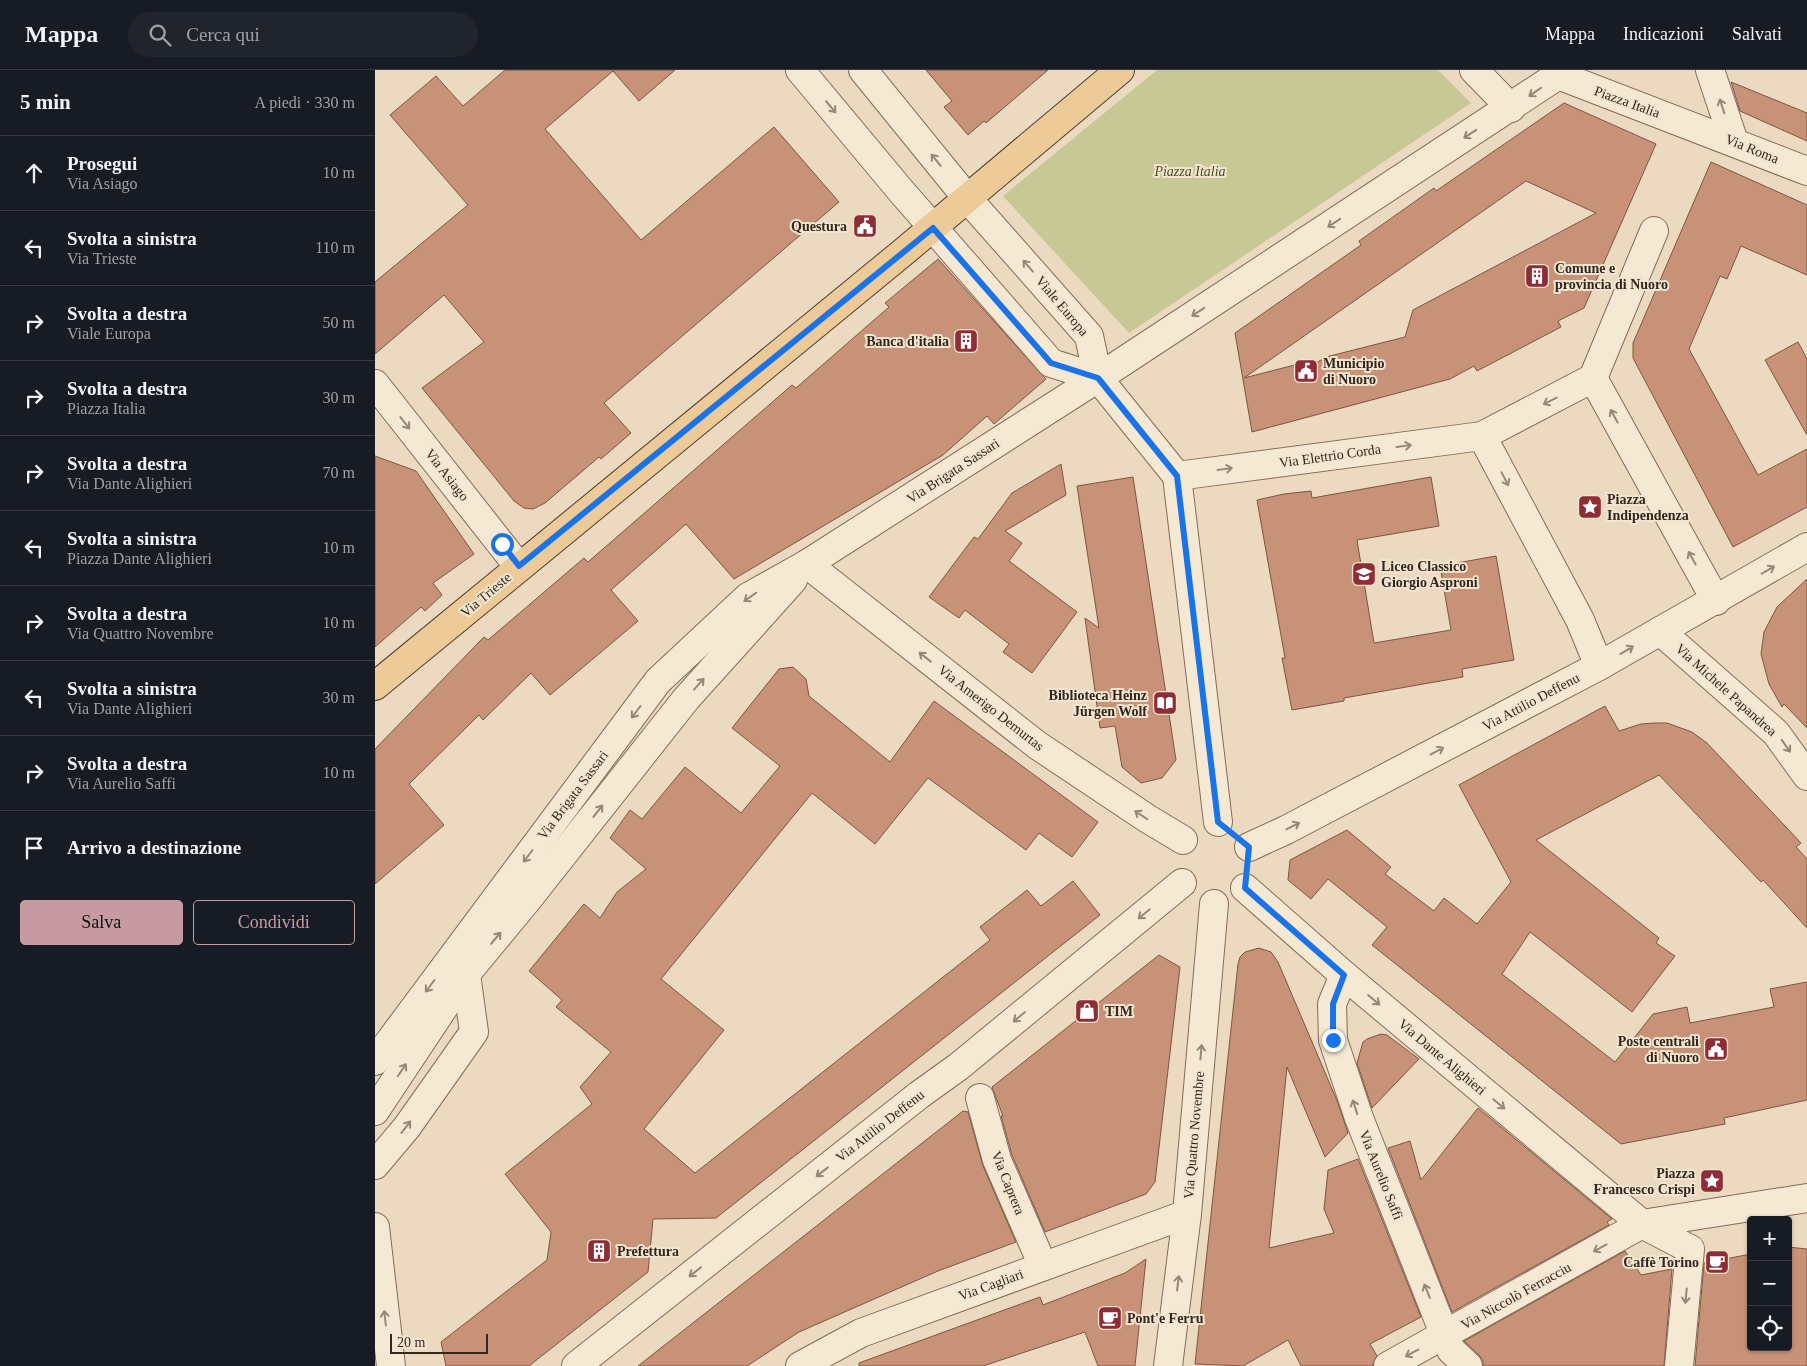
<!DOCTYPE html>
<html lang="it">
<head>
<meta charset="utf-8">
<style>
  :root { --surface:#171b24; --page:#20242c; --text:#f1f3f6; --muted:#9ea1a6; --line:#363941; --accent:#c59aa0 }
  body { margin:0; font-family:Georgia,serif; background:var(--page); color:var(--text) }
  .controls { position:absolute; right:15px; bottom:15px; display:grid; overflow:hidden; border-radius:5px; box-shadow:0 1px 4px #0004 }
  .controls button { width:45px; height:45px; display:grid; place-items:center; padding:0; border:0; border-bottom:1px solid var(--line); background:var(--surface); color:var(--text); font:25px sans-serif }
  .scale { position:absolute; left:15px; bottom:12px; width:98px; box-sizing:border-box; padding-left:5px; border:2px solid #33261d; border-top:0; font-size:14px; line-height:18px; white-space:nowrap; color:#33261d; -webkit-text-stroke:4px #f3e5cf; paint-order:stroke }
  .stop { position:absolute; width:15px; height:15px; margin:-11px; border:4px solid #1a73e8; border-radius:50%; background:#fff }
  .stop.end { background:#1a73e8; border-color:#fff; box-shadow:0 1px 5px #0008 }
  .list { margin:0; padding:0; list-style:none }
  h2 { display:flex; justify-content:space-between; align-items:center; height:65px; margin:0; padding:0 20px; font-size:21px }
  h2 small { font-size:16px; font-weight:400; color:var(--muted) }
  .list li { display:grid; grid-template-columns:32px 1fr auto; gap:15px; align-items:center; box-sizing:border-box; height:75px; padding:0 20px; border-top:1px solid var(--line) }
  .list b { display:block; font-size:19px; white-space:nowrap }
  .list p { margin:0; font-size:16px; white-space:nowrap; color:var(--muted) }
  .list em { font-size:16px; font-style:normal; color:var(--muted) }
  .actions { display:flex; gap:10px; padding:15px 20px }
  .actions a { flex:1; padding:11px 0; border:1px solid var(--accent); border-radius:5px; text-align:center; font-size:18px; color:var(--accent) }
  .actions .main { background:var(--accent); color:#111 }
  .icon { flex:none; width:28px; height:28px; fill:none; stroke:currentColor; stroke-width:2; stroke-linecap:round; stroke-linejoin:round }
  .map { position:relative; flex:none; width:1432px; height:1296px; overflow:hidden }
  header { display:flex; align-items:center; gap:30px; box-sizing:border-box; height:70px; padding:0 25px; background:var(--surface); border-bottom:1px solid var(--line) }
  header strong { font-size:24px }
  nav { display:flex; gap:28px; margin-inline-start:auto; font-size:18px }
  .search { width:350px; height:45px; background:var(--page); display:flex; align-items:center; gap:12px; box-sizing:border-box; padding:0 18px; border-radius:28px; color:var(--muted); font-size:19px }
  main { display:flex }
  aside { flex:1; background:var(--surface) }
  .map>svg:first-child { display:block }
  .green { fill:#c7c895 }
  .building { fill:#c79278; stroke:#815441; fill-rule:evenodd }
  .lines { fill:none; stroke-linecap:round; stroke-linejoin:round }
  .minor-casing { stroke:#836c59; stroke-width:30 }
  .major-casing { stroke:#513b2e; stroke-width:30 }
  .minor { stroke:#f6e9d3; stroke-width:28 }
  .major { stroke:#edcb99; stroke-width:28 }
  .oneway { stroke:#948878 }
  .route { stroke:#1a73e8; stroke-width:6 }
  .labels { text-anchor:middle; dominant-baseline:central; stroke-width:4; stroke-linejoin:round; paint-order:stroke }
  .street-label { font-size:14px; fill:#33261d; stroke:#f3e5cf }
  .park-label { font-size:14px; font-style:italic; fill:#484f25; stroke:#f3e5cf }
  .poi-label { font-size:14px; font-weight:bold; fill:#33261d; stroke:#f3e5cf; text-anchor:start }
</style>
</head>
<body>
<header>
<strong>Mappa</strong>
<div class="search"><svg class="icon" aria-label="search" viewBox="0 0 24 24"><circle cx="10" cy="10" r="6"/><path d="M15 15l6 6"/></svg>Cerca qui</div>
<nav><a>Mappa</a><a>Indicazioni</a><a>Salvati</a></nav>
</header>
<main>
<aside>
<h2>5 min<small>A piedi · 330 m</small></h2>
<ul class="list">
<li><svg class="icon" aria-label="ahead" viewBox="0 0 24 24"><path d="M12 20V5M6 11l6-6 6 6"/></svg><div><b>Prosegui</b><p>Via Asiago</p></div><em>10 m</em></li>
<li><svg class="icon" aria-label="left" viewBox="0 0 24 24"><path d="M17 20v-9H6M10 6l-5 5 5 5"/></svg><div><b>Svolta a sinistra</b><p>Via Trieste</p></div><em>110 m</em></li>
<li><svg class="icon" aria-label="right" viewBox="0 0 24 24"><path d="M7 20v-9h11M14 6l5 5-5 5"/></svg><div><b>Svolta a destra</b><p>Viale Europa</p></div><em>50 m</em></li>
<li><svg class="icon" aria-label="right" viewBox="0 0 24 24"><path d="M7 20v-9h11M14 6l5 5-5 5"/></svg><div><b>Svolta a destra</b><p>Piazza Italia</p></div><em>30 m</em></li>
<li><svg class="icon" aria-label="right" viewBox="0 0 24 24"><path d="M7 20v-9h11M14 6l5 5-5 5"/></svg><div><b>Svolta a destra</b><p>Via Dante Alighieri</p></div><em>70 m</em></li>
<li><svg class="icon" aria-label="left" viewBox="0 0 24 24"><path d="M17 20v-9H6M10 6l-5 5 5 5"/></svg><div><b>Svolta a sinistra</b><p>Piazza Dante Alighieri</p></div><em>10 m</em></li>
<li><svg class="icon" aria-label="right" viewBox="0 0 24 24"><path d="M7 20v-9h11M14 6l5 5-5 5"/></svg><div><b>Svolta a destra</b><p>Via Quattro Novembre</p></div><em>10 m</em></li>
<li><svg class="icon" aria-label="left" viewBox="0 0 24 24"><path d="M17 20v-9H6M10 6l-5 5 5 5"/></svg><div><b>Svolta a sinistra</b><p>Via Dante Alighieri</p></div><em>30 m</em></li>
<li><svg class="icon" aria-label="right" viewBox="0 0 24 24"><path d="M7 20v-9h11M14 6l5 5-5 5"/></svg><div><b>Svolta a destra</b><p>Via Aurelio Saffi</p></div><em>10 m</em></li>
<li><svg class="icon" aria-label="arrive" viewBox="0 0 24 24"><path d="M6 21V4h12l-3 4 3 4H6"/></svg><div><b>Arrivo a destinazione</b></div></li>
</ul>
<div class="actions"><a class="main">Salva</a><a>Condividi</a></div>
</aside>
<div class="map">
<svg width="1432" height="1296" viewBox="0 0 1432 1296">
  <rect width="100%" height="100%" fill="#ebdac0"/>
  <polygon class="green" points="782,0 1063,0 1096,33 754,263 628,126"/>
  <g class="building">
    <polygon points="130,0 300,0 264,31 238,1 170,59 266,170 399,57 464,132 229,333 256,363 226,389 224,387 170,433 158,439 149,438 139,431 47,318 109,272 69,225 0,284 0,212 93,135 15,45 61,6 88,36"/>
    <polygon points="551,0 673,0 611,53 609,51 593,65 569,37 577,31"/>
    <polygon points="1356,12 1432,43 1432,71 1365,41"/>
    <path d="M1189,33L1281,74L1209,238L1183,251L1186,257L1102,301L1099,296L1075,309L877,362L860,263L986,175L984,171L1059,118L1061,121ZM1151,111L1221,143L1038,240L1030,267L951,287L941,293L939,290L869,308Z"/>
    <polygon points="1336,92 1432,135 1432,205 1366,176 1352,209 1345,206 1314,279 1383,405 1432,379 1432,437 1358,477 1258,288 1258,273"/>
    <polygon points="563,189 671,309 619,354 612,346 568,385 359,509 311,454 236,520 263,551 175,625 156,603 108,650 104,645 34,714 69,755 0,814 0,679 109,567 113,570 209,488 213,492 417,315 421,318 514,237 510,233"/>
    <polygon points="1423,272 1432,289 1432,365 1390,290"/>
    <polygon points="0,386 41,401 99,484 58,513 67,525 50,541 46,537 0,577"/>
    <polygon points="686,394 691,425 630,461 647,473 634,491 702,542 657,603 628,582 634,574 590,540 584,548 554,527 599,467 603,469 637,423"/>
    <polygon points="758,407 801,690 787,708 766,713 747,697 740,656 725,658 710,548 724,558 702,416"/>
    <polygon points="1056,407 1064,456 982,470 999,573 1076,560 1065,496 1121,486 1139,590 1087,599 1088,607 969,628 969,631 917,640 907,588 910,588 882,430 909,424 936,421 937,428"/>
    <polygon points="1432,509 1432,658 1409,634 1407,637 1394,614 1386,584 1389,562 1402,537"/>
    <polygon points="418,597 431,609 434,626 515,692 559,631 723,752 697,787 664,763 651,780 553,708 500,774 437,723 286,909 349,960 269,1059 320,1103 615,870 605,857 652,820 666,836 698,811 725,845 341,1148 278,1149 273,1202 154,1296 71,1296 66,1272 172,1190 176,1162 130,1104 217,1034 205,1017 236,982 181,937 187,930 154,901 209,834 225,848 242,822 271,799 235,768 255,740 267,749 310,697 366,743 405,696 357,658 404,599"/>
    <polygon points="1230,636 1244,661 1266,654 1279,653 1292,653 1317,662 1332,673 1426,773 1421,777 1432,789 1432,858 1388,810 1386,812 1284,705 1161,770 1284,868 1281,873 1300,886 1257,942 1155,862 1127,904 1240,992 1278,944 1312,937 1315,953 1399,937 1395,919 1432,912 1432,1030 1349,1048 1350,1054 1246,1074 997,875 1012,857 953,809 936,829 913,810 915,790 972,760 1016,797 1010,804 1059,841 1069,828 1102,854 1136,812 1084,715"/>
    <polygon points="884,878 896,882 903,892 963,1033 973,1063 950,1087 912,997 894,1178 959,1163 949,1139 953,1100 983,1089 1046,1247 995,1274 1002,1286 997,1296 926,1296 913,1270 868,1296 820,1294 863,894 865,887 870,882"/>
    <polygon points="784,885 805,897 780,1112 771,1124 670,1162 637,1085 626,1046 628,1046 617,1017"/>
    <polygon points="1006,964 1012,965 1044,989 997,1038 982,993 988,972 992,969"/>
    <polygon points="1103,1038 1237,1149 1232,1152 1234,1155 1077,1242 1013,1078 1035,1071 1046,1110"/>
    <polygon points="588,1041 593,1042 608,1096 641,1172 563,1201 424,1262 372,1296 263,1296"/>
    <polygon points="1413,1177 1432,1179 1432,1296 1320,1296 1329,1193 1376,1184 1376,1277 1413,1277"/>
    <polygon points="1250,1181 1266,1205 1297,1199 1289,1296 1108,1296 1108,1291 1104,1285 1089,1271"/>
    <polygon points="771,1189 760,1296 723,1296 710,1262 608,1296 484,1296 484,1293 665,1227 668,1235 750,1203"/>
  </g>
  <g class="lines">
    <defs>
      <g id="minor">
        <polyline points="425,0 526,121 676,293 723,308"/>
        <polyline points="488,0 592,128 714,266 723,308 802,406"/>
        <polyline points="1099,0 1136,38"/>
        <polyline points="1335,0 1359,72"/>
        <polyline points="1183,5 1432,101"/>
        <polyline points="1218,308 1341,531"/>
        <polyline points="1218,308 1279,161"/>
        <polyline points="0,314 144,497"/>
        <polyline points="1107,366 1205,550 1224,596"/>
        <polyline points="802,406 1107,366 1218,308"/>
        <polyline points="802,406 843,752"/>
        <polyline points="432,494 662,675 773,749 808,770"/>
        <polyline points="1285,561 1401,663 1432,706"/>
        <polyline points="874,777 911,760 1224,596 1432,477"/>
        <polyline points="870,818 969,905 1267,1154 1315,1179 1304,1296"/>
        <polyline points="969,905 957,934 958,970 984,1048 1070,1266 1076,1280 1093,1296"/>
        <polyline points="0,991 283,611 373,527 432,494 723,308 1191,0"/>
        <polyline points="605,1028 622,1090 668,1196"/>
        <polyline points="0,1041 91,904 153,829 311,629 418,510"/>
        <polyline points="0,1095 32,1057 99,962 91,904"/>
        <polyline points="0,1157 16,1296"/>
        <polyline points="201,1296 544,1025 583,997 807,813"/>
        <polyline points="425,1296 486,1263 812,1144"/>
        <polyline points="793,1296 812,1144 839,834"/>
        <polyline points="1013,1296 1267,1154 1432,1128"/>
      </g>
      <polyline id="major" points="0,616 526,184 745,0"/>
    </defs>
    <use href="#minor" class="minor-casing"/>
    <use href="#major" class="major-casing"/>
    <use href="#minor" class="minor"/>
    <use href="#major" class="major"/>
  </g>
  <defs><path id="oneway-shaft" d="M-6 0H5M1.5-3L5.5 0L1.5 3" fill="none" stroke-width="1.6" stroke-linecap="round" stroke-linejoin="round" transform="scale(1.25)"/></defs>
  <g class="oneway">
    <use href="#oneway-shaft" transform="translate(1160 22) rotate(145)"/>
    <use href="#oneway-shaft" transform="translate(1347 36) rotate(-108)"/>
    <use href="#oneway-shaft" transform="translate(456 37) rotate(50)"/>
    <use href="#oneway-shaft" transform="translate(1095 64) rotate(147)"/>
    <use href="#oneway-shaft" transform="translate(561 90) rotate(-129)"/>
    <use href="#oneway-shaft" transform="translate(959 153) rotate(147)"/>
    <use href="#oneway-shaft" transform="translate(653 196) rotate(-131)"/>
    <use href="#oneway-shaft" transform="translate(823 242) rotate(147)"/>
    <use href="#oneway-shaft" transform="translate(1175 331) rotate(153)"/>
    <use href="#oneway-shaft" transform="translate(1239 346) rotate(-119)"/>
    <use href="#oneway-shaft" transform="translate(30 353) rotate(52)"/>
    <use href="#oneway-shaft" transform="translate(1029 376) rotate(-8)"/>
    <use href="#oneway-shaft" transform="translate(850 399) rotate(-8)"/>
    <use href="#oneway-shaft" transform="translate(1130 409) rotate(62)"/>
    <use href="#oneway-shaft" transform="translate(1317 488) rotate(-119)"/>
    <use href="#oneway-shaft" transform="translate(1393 500) rotate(-30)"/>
    <use href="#oneway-shaft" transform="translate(375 527) rotate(145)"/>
    <use href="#oneway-shaft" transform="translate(1252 580) rotate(-31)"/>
    <use href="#oneway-shaft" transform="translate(550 587) rotate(-142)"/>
    <use href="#oneway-shaft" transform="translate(324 614) rotate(-48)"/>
    <use href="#oneway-shaft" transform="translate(261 642) rotate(127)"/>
    <use href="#oneway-shaft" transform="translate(1411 676) rotate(55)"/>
    <use href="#oneway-shaft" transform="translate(1062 681) rotate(-28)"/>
    <use href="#oneway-shaft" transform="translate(223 741) rotate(-52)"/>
    <use href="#oneway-shaft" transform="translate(766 745) rotate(-146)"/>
    <use href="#oneway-shaft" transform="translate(918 756) rotate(-27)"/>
    <use href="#oneway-shaft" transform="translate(153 786) rotate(127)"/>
    <use href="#oneway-shaft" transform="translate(769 844) rotate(141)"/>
    <use href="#oneway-shaft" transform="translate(121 868) rotate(-50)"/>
    <use href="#oneway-shaft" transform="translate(55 916) rotate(127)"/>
    <use href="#oneway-shaft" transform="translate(999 930) rotate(40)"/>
    <use href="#oneway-shaft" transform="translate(644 947) rotate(140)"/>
    <use href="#oneway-shaft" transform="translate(826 982) rotate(-85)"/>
    <use href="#oneway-shaft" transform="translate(27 1000) rotate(-56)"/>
    <use href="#oneway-shaft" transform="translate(1124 1034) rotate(40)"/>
    <use href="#oneway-shaft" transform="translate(980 1037) rotate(-108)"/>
    <use href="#oneway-shaft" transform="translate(31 1057) rotate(-52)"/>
    <use href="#oneway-shaft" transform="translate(447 1102) rotate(142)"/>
    <use href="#oneway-shaft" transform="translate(1225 1178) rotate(151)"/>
    <use href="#oneway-shaft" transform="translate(320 1202) rotate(142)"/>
    <use href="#oneway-shaft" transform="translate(803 1213) rotate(-83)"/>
    <use href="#oneway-shaft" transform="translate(1052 1221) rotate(-112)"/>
    <use href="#oneway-shaft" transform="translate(1311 1226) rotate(96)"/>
    <use href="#oneway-shaft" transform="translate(10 1248) rotate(-97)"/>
    <use href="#oneway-shaft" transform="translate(1037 1283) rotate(152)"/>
  </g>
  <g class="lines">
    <polyline class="route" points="127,474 144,496 558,158 676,293 723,308 802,406 843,752 874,777 870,818 969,905 958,934 958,970"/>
  </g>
  <defs>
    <symbol id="civic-square" viewBox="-11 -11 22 22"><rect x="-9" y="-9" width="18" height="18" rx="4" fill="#8f2d36" stroke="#f3e5cf"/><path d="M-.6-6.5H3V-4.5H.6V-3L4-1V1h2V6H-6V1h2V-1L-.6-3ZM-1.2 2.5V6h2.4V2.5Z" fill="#fff"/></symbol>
    <symbol id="building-square" viewBox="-11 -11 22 22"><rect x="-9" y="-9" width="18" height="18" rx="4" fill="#8f2d36" stroke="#f3e5cf"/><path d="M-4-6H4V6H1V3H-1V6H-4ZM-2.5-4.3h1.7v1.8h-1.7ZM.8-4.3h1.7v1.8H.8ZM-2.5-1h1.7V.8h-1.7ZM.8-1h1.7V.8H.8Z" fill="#fff"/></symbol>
    <symbol id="sight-square" viewBox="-11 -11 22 22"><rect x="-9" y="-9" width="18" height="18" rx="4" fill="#8f2d36" stroke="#f3e5cf"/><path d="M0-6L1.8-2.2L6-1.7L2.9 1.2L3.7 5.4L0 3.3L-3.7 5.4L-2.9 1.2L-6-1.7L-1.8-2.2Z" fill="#fff"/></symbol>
    <symbol id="school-square" viewBox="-11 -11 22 22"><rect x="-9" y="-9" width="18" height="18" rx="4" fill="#8f2d36" stroke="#f3e5cf"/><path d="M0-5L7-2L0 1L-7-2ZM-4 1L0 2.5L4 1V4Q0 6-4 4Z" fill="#fff"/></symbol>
    <symbol id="library-square" viewBox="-11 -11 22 22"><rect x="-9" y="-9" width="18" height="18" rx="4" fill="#8f2d36" stroke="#f3e5cf"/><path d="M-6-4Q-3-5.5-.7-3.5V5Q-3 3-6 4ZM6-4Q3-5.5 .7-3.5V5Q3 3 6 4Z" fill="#fff"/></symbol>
    <symbol id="shop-square" viewBox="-11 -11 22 22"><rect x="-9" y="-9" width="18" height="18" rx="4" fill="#8f2d36" stroke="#f3e5cf"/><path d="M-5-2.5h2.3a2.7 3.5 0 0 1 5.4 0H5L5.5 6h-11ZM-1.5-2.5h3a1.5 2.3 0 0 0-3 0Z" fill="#fff"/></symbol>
    <symbol id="cafe-square" viewBox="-11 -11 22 22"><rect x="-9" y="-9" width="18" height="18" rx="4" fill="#8f2d36" stroke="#f3e5cf"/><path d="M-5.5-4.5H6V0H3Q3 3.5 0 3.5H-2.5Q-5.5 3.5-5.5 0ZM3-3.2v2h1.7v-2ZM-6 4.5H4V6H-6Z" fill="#fff"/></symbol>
  </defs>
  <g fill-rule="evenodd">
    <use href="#civic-square" x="476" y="142" width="28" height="28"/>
    <use href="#building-square" x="1148" y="192" width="28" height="28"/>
    <use href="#building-square" x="577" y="257" width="28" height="28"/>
    <use href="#civic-square" x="917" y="287" width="28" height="28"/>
    <use href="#sight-square" x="1201" y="423" width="28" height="28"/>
    <use href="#school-square" x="975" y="490" width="28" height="28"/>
    <use href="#library-square" x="776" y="619" width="28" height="28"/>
    <use href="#shop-square" x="698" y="927" width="28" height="28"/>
    <use href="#civic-square" x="1327" y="965" width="28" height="28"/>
    <use href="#sight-square" x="1323" y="1097" width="28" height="28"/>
    <use href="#building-square" x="210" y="1167" width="28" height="28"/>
    <use href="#cafe-square" x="1328" y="1178" width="28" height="28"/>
    <use href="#cafe-square" x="721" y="1234" width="28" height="28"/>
  </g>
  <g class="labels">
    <g class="street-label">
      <text transform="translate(1252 32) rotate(20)">Piazza Italia</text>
      <text transform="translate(1377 79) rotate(22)">Via Roma</text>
      <text transform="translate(687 236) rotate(50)">Viale Europa</text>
      <text transform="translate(955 386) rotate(-8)">Via Elettrio Corda</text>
      <text transform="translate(578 401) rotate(-33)">Via Brigata Sassari</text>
      <text transform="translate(72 405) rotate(52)">Via Asiago</text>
      <text transform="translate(111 525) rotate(-40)">Via Trieste</text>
      <text transform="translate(1351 620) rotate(42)">Via Michele Papandrea</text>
      <text transform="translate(1156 632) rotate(-28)">Via Attilio Deffenu</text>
      <text transform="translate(616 638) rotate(38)">Via Amerigo Demurtas</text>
      <text transform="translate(198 725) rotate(-53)">Via Brigata Sassari</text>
      <text transform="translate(1067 987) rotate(40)">Via Dante Alighieri</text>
      <text transform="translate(505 1056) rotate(-38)">Via Attilio Deffenu</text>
      <text transform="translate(819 1065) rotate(-85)">Via Quattro Novembre</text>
      <text transform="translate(1006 1105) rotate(68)">Via Aurelio Saffi</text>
      <text transform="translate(633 1113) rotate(68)">Via Caprera</text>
      <text transform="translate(616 1215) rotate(-20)">Via Cagliari</text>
      <text transform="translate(1141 1226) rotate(-29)">Via Niccolò Ferracciu</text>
    </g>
    <g class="park-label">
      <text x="815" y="101">Piazza Italia</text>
    </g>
    <g class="poi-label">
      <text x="472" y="156" text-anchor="end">Questura</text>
      <text x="1180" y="198">Comune e<tspan x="1180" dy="16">provincia di Nuoro</tspan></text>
      <text x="574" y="271" text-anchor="end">Banca d'italia</text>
      <text x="948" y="293">Municipio<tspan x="948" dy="16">di Nuoro</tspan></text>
      <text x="1232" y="429">Piazza<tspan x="1232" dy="16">Indipendenza</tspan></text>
      <text x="1006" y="496">Liceo Classico<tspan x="1006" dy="16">Giorgio Asproni</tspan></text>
      <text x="772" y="625" text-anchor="end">Biblioteca Heinz<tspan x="772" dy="16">Jürgen Wolf</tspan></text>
      <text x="730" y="941">TIM</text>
      <text x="1324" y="971" text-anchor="end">Poste centrali<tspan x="1324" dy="16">di Nuoro</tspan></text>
      <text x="1320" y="1103" text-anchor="end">Piazza<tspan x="1320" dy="16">Francesco Crispi</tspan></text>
      <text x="242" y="1181">Prefettura</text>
      <text x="1324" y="1192" text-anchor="end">Caffè Torino</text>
      <text x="752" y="1248">Pont'e Ferru</text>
    </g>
  </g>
</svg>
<div class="controls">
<button>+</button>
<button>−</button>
<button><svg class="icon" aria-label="locate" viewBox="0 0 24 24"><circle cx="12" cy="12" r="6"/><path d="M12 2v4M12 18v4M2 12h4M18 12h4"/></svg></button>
</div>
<div class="scale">20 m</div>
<div class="stop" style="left:127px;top:474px"></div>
<div class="stop end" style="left:958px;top:970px"></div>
</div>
</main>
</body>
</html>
